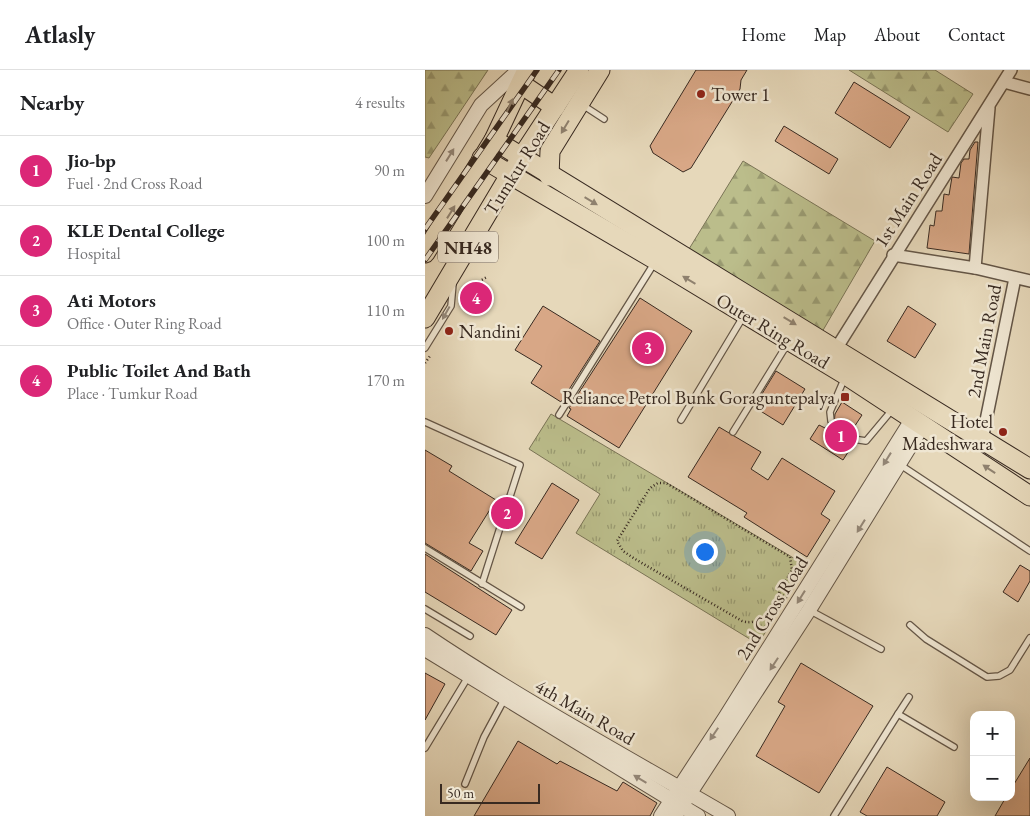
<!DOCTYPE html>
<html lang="en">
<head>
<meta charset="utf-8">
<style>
  :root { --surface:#fff; --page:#f2f2f2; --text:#202124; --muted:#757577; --line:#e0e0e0; --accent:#db2777 }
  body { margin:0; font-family:"EB Garamond",serif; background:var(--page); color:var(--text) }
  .controls { position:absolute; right:15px; bottom:15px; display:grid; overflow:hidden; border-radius:10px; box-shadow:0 5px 20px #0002 }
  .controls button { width:45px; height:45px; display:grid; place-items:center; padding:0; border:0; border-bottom:1px solid var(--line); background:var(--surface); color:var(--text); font:25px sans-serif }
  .scale { position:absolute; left:15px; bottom:12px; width:100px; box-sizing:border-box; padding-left:5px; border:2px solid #382a21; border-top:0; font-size:14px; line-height:18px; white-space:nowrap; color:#382a21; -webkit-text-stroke:4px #efe6d2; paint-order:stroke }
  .you { position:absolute; left:279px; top:481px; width:18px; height:18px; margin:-12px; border:4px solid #fff; border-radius:50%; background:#1a73e8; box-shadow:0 0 0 8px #1a73e833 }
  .badge { display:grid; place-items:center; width:32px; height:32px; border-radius:50%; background:var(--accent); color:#fff; font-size:16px; font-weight:700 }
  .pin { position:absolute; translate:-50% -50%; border:2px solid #fff; box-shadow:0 1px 5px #0006 }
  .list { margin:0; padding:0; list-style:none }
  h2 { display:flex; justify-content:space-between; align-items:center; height:65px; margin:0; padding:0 20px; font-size:21px }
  h2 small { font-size:16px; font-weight:400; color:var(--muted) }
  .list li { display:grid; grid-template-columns:32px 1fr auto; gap:15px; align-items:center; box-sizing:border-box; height:70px; padding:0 20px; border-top:1px solid var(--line) }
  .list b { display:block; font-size:19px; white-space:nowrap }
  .list p { margin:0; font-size:16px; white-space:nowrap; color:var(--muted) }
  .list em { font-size:16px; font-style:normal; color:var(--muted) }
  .map { position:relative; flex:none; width:605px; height:746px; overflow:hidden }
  header { display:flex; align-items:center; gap:30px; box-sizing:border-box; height:70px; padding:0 25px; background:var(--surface); border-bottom:1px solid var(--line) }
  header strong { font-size:24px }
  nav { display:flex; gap:28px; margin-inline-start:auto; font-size:18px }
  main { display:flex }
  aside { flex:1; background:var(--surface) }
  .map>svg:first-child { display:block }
  .forest { fill:url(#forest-firs); stroke:#7a7456 }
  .park { fill:url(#park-tufts); stroke:#7a7456 }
  .building { fill:#d8a786; stroke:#382a21 }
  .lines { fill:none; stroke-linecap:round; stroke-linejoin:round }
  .service-casing { stroke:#645647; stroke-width:8 }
  .minor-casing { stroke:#645647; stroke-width:14 }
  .tertiary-casing { stroke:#645647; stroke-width:16 }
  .trunk-casing { stroke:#382a21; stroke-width:21 }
  .path { stroke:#382a21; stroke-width:2.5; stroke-dasharray:1 2.5; stroke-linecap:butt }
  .service { stroke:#efe6d2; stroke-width:5.5 }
  .minor { stroke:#efe6d2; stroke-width:11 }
  .tertiary { stroke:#efe6d2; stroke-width:14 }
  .trunk { stroke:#e6d8ba; stroke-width:19 }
  .rail-casing { stroke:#382a21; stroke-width:5.5 }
  .rail { stroke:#efe6d2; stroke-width:4; stroke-dasharray:11; stroke-linecap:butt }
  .oneway { fill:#8f816e }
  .oneway2 { fill:#94887a }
  .poi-dot { fill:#8f2418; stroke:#efe6d2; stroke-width:2 }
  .labels { text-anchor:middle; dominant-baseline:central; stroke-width:5; stroke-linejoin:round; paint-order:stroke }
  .shield { fill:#efe6d2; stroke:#6f6256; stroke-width:1 }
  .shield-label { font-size:18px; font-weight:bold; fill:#382a21 }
  .poi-label { font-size:19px; fill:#382a21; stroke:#efe6d2; text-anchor:start }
  .street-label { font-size:19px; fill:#382a21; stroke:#efe6d2 }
</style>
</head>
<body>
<header>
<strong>Atlasly</strong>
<nav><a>Home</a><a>Map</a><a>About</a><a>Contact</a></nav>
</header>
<main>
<aside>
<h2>Nearby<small>4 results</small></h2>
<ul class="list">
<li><span class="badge">1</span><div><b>Jio-bp</b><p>Fuel · 2nd Cross Road</p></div><em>90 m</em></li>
<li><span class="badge">2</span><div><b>KLE Dental College</b><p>Hospital</p></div><em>100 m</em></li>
<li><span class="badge">3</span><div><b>Ati Motors</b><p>Office · Outer Ring Road</p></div><em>110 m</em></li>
<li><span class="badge">4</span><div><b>Public Toilet And Bath</b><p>Place · Tumkur Road</p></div><em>170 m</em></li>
</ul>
</aside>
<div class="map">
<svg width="605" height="746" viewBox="0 0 605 746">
  <defs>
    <pattern id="forest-firs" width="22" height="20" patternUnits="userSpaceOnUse" patternTransform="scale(1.25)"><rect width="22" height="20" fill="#bbbd8b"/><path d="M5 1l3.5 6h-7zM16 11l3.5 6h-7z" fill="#999a71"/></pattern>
    <pattern id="park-tufts" width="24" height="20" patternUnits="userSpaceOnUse" patternTransform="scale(1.25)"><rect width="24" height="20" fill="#bbbd8b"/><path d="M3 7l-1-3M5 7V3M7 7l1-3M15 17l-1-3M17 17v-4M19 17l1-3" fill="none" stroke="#999a71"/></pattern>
  </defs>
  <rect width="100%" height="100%" fill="#e6d8ba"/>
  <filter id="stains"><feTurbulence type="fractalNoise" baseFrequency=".004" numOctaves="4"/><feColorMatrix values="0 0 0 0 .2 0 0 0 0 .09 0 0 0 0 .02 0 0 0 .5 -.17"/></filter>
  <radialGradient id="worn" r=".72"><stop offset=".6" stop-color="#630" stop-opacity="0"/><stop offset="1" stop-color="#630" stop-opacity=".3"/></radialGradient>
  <g class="forest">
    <polygon points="0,0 63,0 4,88 0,87"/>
    <polygon points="424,0 510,0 548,24 523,62"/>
    <polygon points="318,91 450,171 397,262 264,179"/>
  </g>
  <polygon class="park" points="126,344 382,496 333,574 151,463 175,424 104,379"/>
  <g class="building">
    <polygon points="271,0 322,0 316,10 315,19 266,98 258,102 228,83 225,76"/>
    <polygon points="429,12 485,47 465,78 410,43"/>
    <polygon points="359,56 413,89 404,104 350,71"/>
    <polygon points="550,72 553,72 544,184 502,178 505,155 509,156 511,141 517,141 519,124 524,125 527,107 534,108 536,93 539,89 544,89 545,80"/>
    <polygon points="215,228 267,261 194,378 142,346 146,339 144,338"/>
    <polygon points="118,236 175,271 136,332 106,313 117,296 90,280"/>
    <polygon points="483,236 511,254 490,288 462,271"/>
    <polygon points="351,301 380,319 358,355 329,337"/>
    <polygon points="417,332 437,345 420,371 427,376 418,390 385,369 394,355 400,358 403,354 409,354 410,344"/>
    <polygon points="294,357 336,382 326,399 343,410 357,388 410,421 396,444 405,450 382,487 319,447 322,443 263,407"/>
    <polygon points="0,380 27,396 24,401 71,430 44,473 58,481 46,501 0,473"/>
    <polygon points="127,413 154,430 117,489 90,473"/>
    <polygon points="0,484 87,540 71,565 0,522"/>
    <polygon points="595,495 605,501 605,511 593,532 578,522"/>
    <polygon points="376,593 448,636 394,723 331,686 360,636 353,632"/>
    <polygon points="0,603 20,614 0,650"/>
    <polygon points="93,671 132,694 135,691 192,721 198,712 232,733 225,746 49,746"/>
    <polygon points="605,688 605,746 570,746 581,727 586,727 586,719"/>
    <polygon points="462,697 520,732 512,746 442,746 435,742"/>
  </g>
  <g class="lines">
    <defs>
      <g id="service">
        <polyline points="156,34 179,49"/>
        <polyline points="0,278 26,236 28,214"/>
        <polyline points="134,345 230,192"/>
        <polyline points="256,350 318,247"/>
        <polyline points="406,351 405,342 420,307"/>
        <polyline points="0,352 95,395 57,514"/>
        <polyline points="308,362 363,273"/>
        <polyline points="428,369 441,371 467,340"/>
        <polyline points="474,394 605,481"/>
        <polyline points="0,478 96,537"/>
        <polyline points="0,539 45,566"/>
        <polyline points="384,540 456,579"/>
        <polyline points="485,555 501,569 562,607 574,606 585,600 605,568"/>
        <polyline points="484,627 473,644 529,677"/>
        <polyline points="0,678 43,607"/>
        <polyline points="40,714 59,667 80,628"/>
        <polyline points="409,746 473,644"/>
      </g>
      <g id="minor">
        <polyline points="579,12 605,19"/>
        <polyline points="468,185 550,198 605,211"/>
        <polyline points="550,198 564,38"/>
        <polyline points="411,279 586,0"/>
        <polyline points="557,370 590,208"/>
      </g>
      <g id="tertiary">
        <polyline points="0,126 56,35 94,0"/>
        <path d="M0,565C98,631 202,687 303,746"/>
        <polyline points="0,579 273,746"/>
        <polyline points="236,746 300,648 488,348"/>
        <polyline points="250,746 384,540 498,355"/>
      </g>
      <g id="trunk">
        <polyline points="96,14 130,37"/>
        <polyline points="69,70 605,399"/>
        <polyline points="57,88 231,190 421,305 605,426"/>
        <polyline points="124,106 125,81 175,0"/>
        <polyline points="0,183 69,70 102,0"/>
        <polyline points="0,248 85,105 154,0"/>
      </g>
    </defs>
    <use href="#service" class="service-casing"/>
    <use href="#minor" class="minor-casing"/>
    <use href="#tertiary" class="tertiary-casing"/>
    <use href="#trunk" class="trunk-casing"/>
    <g class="path">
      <polyline points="36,237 51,213 62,207"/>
      <polyline points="0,293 5,286"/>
      <path d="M354,523L367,500L365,487L241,413H233L225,418L192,471L198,481L210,489L317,551C337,557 345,538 354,523L362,528"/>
    </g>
    <use href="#service" class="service"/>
    <use href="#minor" class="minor"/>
    <use href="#tertiary" class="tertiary"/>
    <use href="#trunk" class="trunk"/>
    <defs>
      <g id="rail">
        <polyline points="0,159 112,0"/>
        <polyline points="0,190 134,0"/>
      </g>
    </defs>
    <use href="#rail" class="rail-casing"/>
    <use href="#rail" class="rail"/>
  </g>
  <defs><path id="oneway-solid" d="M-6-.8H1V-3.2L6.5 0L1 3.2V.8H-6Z" transform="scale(1.25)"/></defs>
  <g class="oneway">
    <use href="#oneway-solid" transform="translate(85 35) rotate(-65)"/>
    <use href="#oneway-solid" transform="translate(140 57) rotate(121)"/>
    <use href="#oneway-solid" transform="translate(166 131) rotate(31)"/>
    <use href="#oneway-solid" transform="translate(26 142) rotate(-58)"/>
    <use href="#oneway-solid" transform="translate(264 210) rotate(-149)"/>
    <use href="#oneway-solid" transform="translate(365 251) rotate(31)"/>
    <use href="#oneway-solid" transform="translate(564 399) rotate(-146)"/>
  </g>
  <g class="oneway2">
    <use href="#oneway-solid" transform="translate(25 85) rotate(-58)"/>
    <use href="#oneway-solid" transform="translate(21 243) rotate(119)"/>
    <use href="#oneway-solid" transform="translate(462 389) rotate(122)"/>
    <use href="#oneway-solid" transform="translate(436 456) rotate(122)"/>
    <use href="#oneway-solid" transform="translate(376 527) rotate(122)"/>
    <use href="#oneway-solid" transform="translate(349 594) rotate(123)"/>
    <use href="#oneway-solid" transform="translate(289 664) rotate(124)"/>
    <use href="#oneway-solid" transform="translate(215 709) rotate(-149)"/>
  </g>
  <g class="poi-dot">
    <circle cx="276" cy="24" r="5"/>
    <circle cx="24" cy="261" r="5"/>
    <rect x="415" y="322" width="10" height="10" rx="2.5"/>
    <circle cx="578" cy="362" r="5"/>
  </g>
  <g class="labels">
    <rect class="shield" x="13" y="161.5" width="60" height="31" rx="4"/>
    <g class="shield-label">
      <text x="43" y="177">NH48</text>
    </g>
    <g class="poi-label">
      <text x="286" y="24">Tower 1</text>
      <text x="34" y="261">Nandini</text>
      <text x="410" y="327" text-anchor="end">Reliance Petrol Bunk Goraguntepalya</text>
      <text x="568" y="351" text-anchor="end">Hotel<tspan x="568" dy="22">Madeshwara</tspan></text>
    </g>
    <g class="street-label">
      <text transform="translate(92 98) rotate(-58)">Tumkur Road</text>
      <text transform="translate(483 130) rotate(-57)">1st Main Road</text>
      <text transform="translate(348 261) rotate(31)">Outer Ring Road</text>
      <text transform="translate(559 271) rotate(-79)">2nd Main Road</text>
      <text transform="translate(347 538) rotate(-58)">2nd Cross Road</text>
      <text transform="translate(160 642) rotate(30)">4th Main Road</text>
    </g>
  </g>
  <rect width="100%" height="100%" filter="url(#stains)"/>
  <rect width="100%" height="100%" fill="url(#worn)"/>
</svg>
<div class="controls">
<button>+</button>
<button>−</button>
</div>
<div class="scale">50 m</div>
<div class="you"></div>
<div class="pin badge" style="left:416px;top:366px">1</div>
<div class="pin badge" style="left:82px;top:443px">2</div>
<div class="pin badge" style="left:223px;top:278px">3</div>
<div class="pin badge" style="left:51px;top:228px">4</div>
</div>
</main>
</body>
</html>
